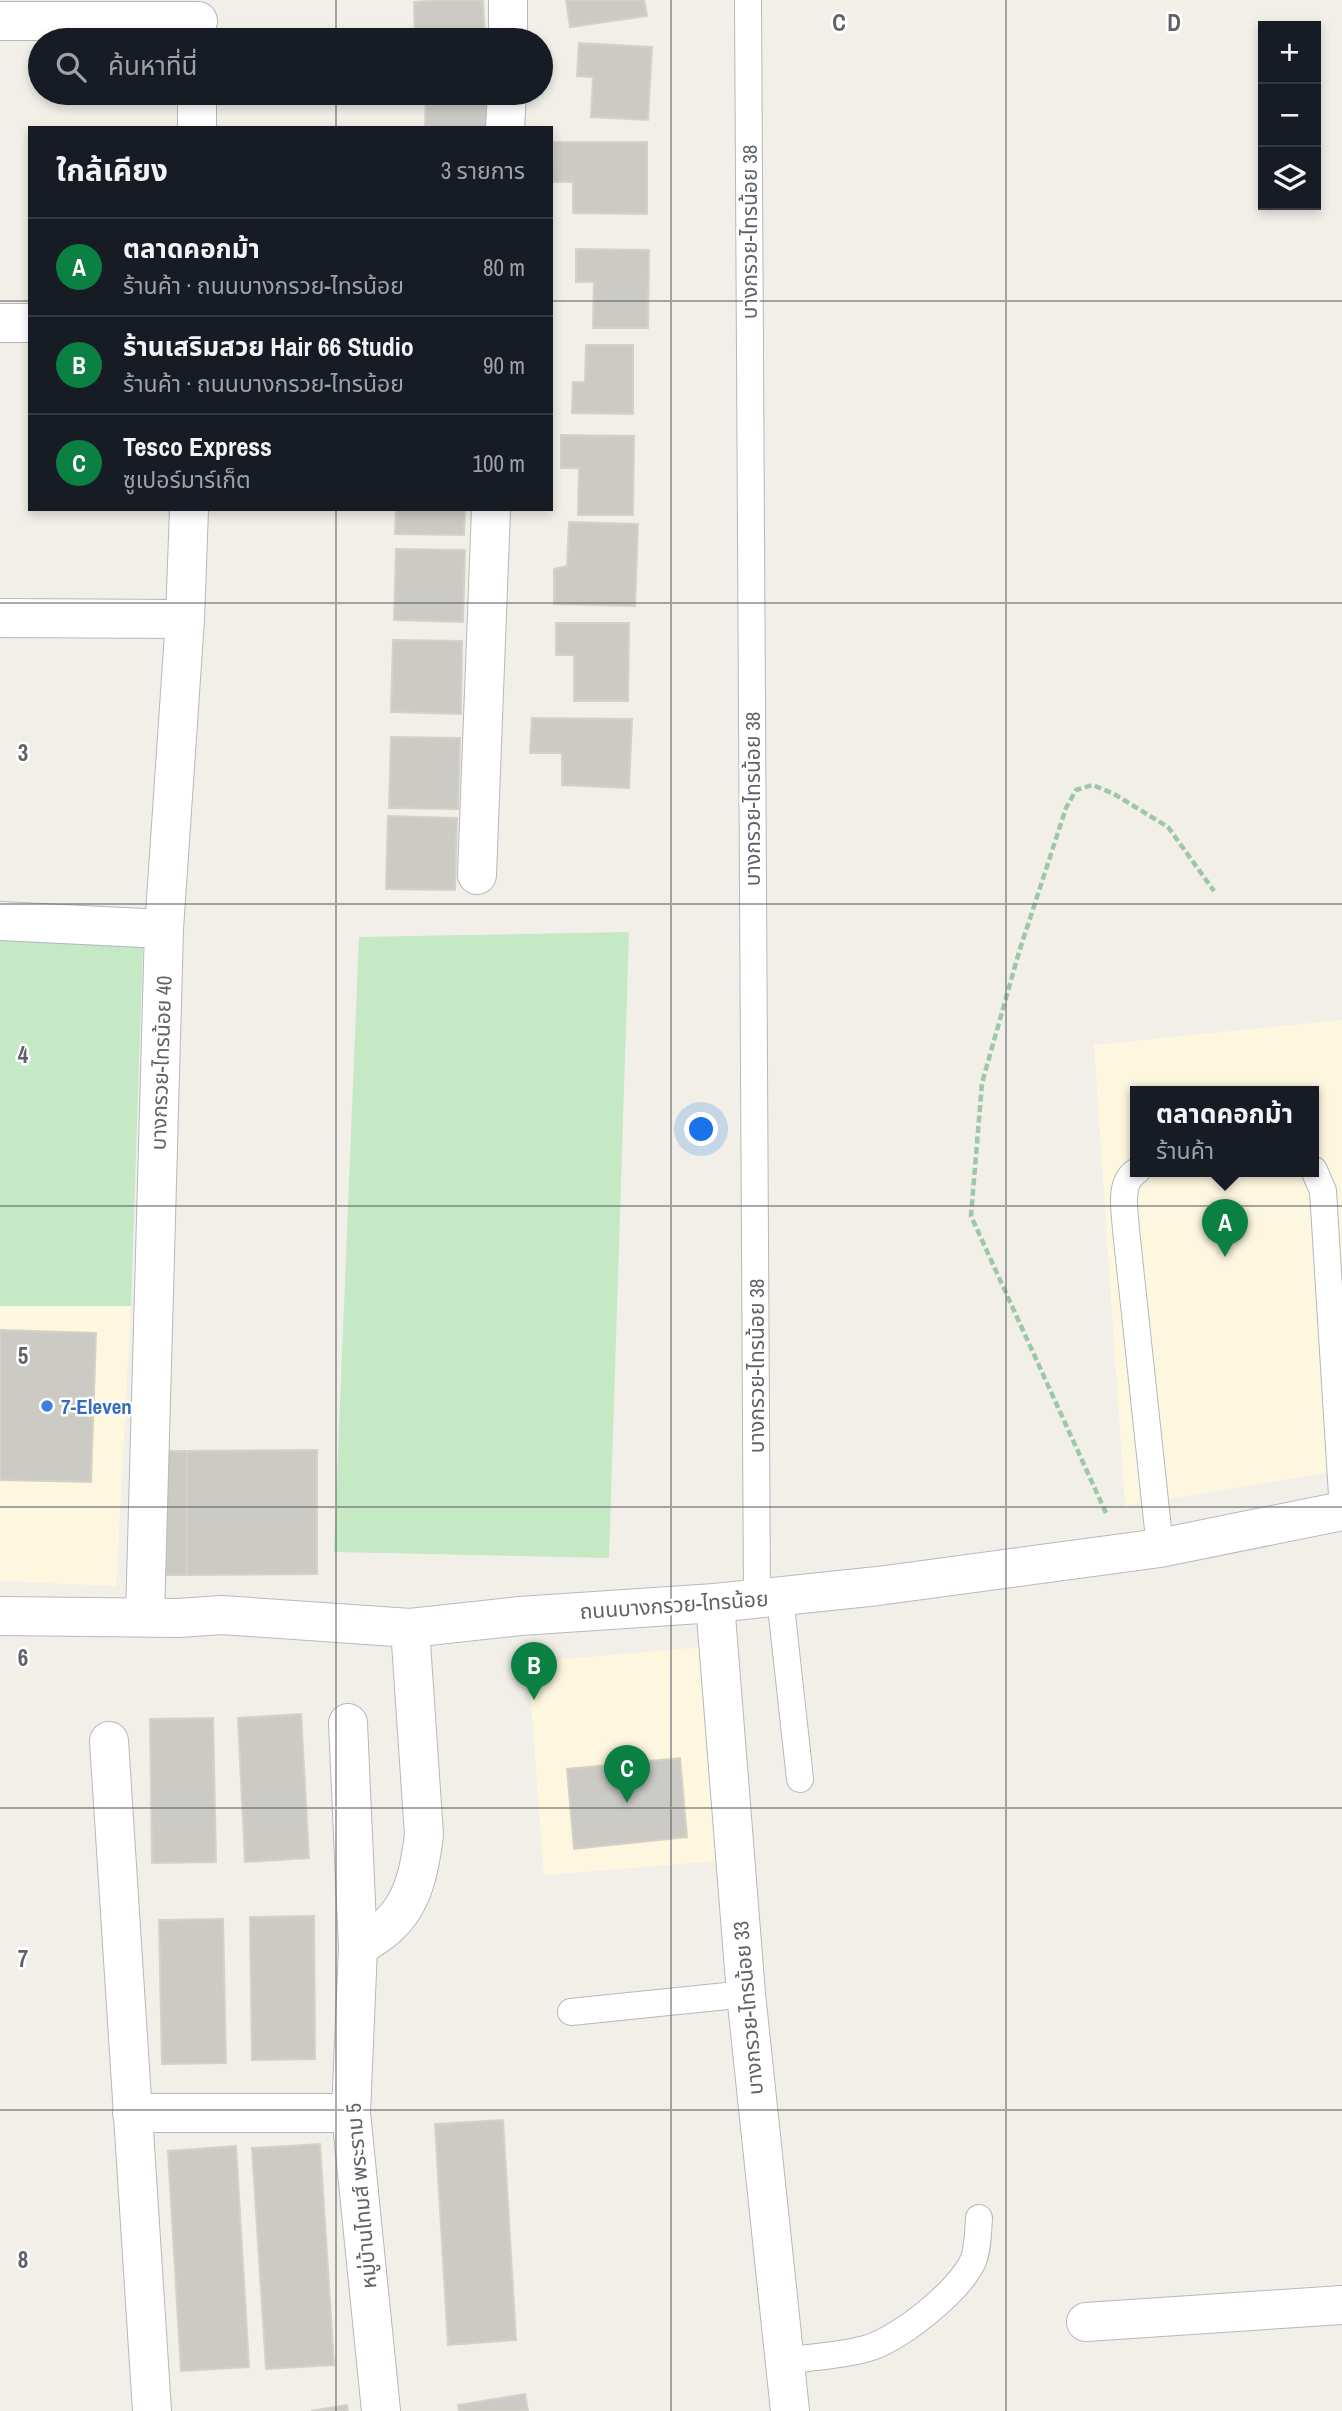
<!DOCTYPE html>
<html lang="th">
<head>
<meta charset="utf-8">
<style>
  :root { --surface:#171b24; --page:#242831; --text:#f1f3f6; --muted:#9ea1a6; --line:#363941; --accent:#0b8043 }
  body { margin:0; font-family:"Archivo Narrow","Noto Sans Thai",sans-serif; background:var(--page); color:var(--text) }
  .controls { position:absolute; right:21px; top:21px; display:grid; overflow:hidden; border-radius:0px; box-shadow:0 4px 10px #0003 }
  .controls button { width:63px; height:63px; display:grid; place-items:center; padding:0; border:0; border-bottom:2px solid var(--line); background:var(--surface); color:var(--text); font:35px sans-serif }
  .you { position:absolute; left:702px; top:1130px; width:24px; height:24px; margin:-18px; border:5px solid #fff; border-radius:50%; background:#1a73e8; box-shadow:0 0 0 10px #1a73e833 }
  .badge { display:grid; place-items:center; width:46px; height:46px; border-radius:50%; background:var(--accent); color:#fff; font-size:23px; font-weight:700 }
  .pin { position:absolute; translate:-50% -58px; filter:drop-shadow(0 2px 4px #0008) }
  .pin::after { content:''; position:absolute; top:37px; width:24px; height:21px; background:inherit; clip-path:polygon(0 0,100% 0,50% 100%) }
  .popup { position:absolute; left:1130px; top:1086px; width:189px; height:91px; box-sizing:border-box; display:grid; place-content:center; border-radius:0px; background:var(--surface); filter:drop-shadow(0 2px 5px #0005); font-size:23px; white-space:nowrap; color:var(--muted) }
  .popup b { font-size:26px; color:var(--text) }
  .popup::after { content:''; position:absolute; left:50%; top:100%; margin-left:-14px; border:14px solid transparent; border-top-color:var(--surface) }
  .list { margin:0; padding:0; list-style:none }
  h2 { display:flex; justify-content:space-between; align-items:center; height:91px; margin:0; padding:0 28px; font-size:30px }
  h2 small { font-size:23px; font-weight:400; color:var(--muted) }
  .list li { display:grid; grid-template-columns:46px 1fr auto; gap:21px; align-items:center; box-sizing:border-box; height:98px; padding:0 28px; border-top:2px solid var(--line) }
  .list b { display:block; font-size:26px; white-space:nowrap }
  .list p { margin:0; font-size:23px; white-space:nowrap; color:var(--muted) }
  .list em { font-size:23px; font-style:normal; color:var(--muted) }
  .icon { flex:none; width:38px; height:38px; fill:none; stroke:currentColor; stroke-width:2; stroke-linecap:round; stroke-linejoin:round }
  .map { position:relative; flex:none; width:1342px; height:2411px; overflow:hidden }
  .search { position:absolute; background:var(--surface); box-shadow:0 4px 10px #0003; left:28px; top:28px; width:525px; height:77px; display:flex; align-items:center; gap:18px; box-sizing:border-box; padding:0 24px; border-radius:38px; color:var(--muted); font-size:26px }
  .panel { position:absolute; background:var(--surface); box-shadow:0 4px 10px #0003; left:28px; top:126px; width:525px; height:385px; border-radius:0px }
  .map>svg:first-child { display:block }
  .commercial { fill:#fef7e0; fill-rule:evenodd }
  .green { fill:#c5e8c5 }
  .building { fill:#cccac5; stroke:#d6d1c6; stroke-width:2 }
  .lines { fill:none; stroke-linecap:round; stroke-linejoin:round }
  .service-casing { stroke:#b5b8bc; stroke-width:28 }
  .minor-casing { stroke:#b5b8bc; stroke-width:40 }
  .secondary-casing { stroke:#b6babf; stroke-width:40 }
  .path { stroke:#9cc7a9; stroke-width:4.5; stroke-dasharray:7 3.5; stroke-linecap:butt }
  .service { stroke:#fff; stroke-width:26 }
  .minor { stroke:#fff; stroke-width:38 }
  .secondary { stroke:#fff; stroke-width:38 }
  .grid { fill:none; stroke:#5f6368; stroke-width:2; stroke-opacity:0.55 }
  .shop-dot { fill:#3f7fe0; stroke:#fff; stroke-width:2.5 }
  .labels { text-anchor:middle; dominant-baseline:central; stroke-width:5; stroke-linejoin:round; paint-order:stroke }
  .street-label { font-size:21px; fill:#5f6368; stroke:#fff }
  .shop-label { font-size:21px; font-weight:bold; fill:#366cbe; stroke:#fff; text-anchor:start }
  .grid-label { font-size:23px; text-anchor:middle; font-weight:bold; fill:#5f6368; stroke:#fff; stroke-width:5; stroke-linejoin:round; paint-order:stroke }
</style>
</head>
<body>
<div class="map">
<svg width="1342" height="2411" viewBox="0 0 1342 2411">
  <rect width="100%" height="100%" fill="#f1efe8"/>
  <g class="commercial">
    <path d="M1342,1020V1470L1125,1506L1094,1045ZM1136,1091H1314V1171H1136Z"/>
    <polygon points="0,1306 131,1306 116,1586 0,1581"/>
    <polygon points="704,1647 720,1861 544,1875 528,1662"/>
  </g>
  <g class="green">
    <polygon points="629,932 609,1558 334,1552 359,937"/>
    <polygon points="0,940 143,943 131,1306 0,1306"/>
  </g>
  <g class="building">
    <polygon points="444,0 483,0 485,40 415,40 414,2"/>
    <polygon points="566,0 644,0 647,16 570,27"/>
    <polygon points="579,43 652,47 648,120 591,117 593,77 577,76"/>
    <polygon points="426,93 495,93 494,128 425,128"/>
    <polygon points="553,142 647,142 647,214 573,213 573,182 552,182"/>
    <polygon points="576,249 649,250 648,328 593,328 594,282 576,282"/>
    <polygon points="586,345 633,345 633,414 572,413 573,382 585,382"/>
    <polygon points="561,435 634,436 633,515 578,515 579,468 561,468"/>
    <polygon points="396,509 465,509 464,535 395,534"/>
    <polygon points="569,522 638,524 635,606 554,604 554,569 567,566"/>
    <polygon points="396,549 465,550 463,622 394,620"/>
    <polygon points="556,623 629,623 628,701 574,701 574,655 556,655"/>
    <polygon points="393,640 462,641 461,714 391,712"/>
    <polygon points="532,718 632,719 629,788 562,785 562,753 530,753"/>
    <polygon points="391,737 460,738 458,809 389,808"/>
    <polygon points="388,816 457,818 455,890 386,889"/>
    <polygon points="0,1330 96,1333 91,1482 0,1480"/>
    <polygon points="317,1450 317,1574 187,1575 187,1451"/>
    <polygon points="167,1451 187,1451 187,1575 166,1575"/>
    <polygon points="301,1714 309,1858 245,1862 238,1718"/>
    <polygon points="213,1718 216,1862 152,1863 150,1719"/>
    <polygon points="680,1758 687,1837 574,1849 567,1769"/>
    <polygon points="314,1916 315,2059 252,2060 250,1917"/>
    <polygon points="223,1919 226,2063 162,2064 159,1920"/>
    <polygon points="503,2120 516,2340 448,2345 435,2124"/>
    <polygon points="320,2144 334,2365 266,2369 252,2148"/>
    <polygon points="236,2146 249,2367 181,2371 168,2151"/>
    <polygon points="525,2394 528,2411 459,2411 458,2405"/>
    <polygon points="347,2405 348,2411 311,2411"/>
  </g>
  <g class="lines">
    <defs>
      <g id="service">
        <polyline points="748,0 757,1599"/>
        <polyline points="1314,1170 1323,1191 1342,1495"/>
        <path d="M1137,1171C1118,1182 1125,1211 1126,1230L1160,1548"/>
        <polyline points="780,1597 800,1779"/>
        <polyline points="571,2012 746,1994"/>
        <path d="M784,2361C811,2357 839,2356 865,2349C897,2341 959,2292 973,2261C978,2250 978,2231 979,2218"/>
      </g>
      <g id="minor">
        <polyline points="508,0 508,40"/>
        <polyline points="0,21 198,21"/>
        <polyline points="197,128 197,93"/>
        <polyline points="505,128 507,93"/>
        <polyline points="0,323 30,323"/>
        <polyline points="0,618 185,619"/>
        <polyline points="477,875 491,509"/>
        <polyline points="0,921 164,929"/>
        <polyline points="715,1603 746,1994 790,2411"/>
        <polyline points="145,1617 164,929 185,619 189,509"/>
        <polyline points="348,1723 358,1948"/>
        <polyline points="109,1741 152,2411"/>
        <polyline points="132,2113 351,2113"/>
        <polyline points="1086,2322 1342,2305"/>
        <path d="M381,2411L351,2113L358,1948C368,1940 380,1934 389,1925C414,1902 420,1867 424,1835L410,1628"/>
      </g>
      <polyline id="secondary" points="0,1616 178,1618 222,1615 410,1628 520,1616 715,1603 878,1586 1160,1548 1342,1511"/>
    </defs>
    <use href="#service" class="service-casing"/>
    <use href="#minor" class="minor-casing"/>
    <use href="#secondary" class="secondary-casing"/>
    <polyline class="path" points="1106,1513 971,1216 982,1083 1019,952 1066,808 1076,790 1093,785 1114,794 1168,827 1214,891"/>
    <use href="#service" class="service"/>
    <use href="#minor" class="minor"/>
    <use href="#secondary" class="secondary"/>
  </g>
  <path class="grid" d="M336,0V40M671,0V2411M1006,0V2411M336,93V128M0,301H30M551,301H1342M336,509V2411M0,603H1342M0,904H1342M0,1206H1342M0,1507H1342M0,1808H1342M0,2110H1342"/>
  <circle class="shop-dot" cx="47" cy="1406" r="7"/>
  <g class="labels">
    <g class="street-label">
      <text transform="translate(749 232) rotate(-90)">บางกรวย-ไทรน้อย 38</text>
      <text transform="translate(752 799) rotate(-90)">บางกรวย-ไทรน้อย 38</text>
      <text transform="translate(161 1063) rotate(-88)">บางกรวย-ไทรน้อย 40</text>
      <text transform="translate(756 1366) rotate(-90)">บางกรวย-ไทรน้อย 38</text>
      <text transform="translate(674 1605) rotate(-4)">ถนนบางกรวย-ไทรน้อย</text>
      <text transform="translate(748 2008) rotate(-95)">บางกรวย-ไทรน้อย 33</text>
      <text transform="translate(361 2196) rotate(-95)">หมู่บ้านไทมส์ พระราม 5</text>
    </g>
    <g class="shop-label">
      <text x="61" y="1406">7-Eleven</text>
    </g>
  </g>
  <g class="grid-label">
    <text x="839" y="31">C</text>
    <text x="1174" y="31">D</text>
    <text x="23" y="761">3</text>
    <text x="23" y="1063">4</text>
    <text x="23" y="1364">5</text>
    <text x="23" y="1666">6</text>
    <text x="23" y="1967">7</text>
    <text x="23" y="2268">8</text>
  </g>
</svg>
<div class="controls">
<button>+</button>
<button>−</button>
<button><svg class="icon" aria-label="layers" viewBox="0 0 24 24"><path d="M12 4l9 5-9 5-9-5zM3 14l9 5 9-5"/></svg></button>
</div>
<div class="you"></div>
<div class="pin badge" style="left:1225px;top:1257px">A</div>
<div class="popup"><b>ตลาดคอกม้า</b>ร้านค้า</div>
<div class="pin badge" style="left:534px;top:1700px">B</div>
<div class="pin badge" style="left:627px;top:1803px">C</div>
<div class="search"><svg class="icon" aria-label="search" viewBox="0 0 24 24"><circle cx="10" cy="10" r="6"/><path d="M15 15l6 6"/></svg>ค้นหาที่นี่</div>
<section class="panel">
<h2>ใกล้เคียง<small>3 รายการ</small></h2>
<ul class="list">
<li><span class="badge">A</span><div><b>ตลาดคอกม้า</b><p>ร้านค้า · ถนนบางกรวย-ไทรน้อย</p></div><em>80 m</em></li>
<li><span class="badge">B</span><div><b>ร้านเสริมสวย Hair 66 Studio</b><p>ร้านค้า · ถนนบางกรวย-ไทรน้อย</p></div><em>90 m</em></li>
<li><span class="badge">C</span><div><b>Tesco Express</b><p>ซูเปอร์มาร์เก็ต</p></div><em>100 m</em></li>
</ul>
</section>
</div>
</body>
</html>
